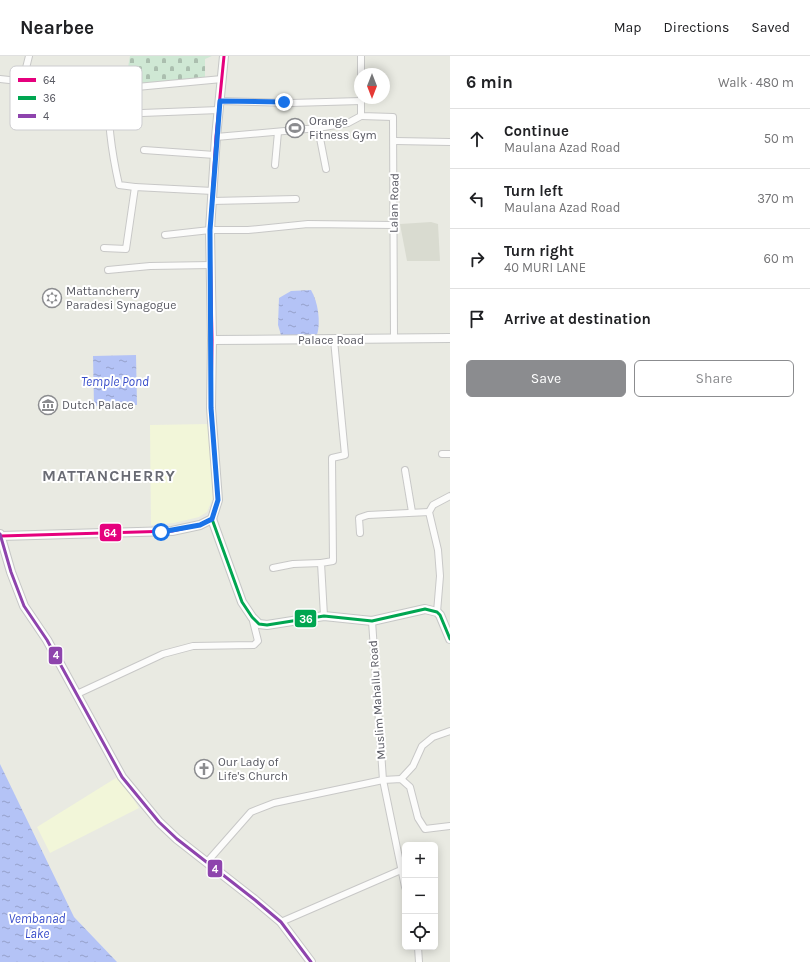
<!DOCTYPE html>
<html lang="en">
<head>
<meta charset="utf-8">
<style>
  :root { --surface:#fff; --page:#f2f2f2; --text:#202124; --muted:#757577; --line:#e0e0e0; --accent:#8b8c8f }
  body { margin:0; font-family:Karla,sans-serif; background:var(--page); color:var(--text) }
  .controls { position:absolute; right:12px; bottom:12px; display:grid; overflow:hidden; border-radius:6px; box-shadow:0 2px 10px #0003 }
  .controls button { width:36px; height:36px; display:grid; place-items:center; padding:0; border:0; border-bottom:1px solid var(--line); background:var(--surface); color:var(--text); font:20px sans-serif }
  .compass { position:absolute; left:354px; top:12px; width:36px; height:36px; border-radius:50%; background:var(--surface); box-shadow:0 2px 10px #0003; rotate:180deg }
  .stop { position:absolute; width:12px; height:12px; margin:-9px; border:3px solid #1a73e8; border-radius:50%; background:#fff }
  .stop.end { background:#1a73e8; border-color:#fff; box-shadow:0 1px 4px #0008 }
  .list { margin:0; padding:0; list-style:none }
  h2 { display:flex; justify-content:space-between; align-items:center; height:52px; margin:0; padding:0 16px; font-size:17px }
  h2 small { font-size:13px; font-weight:400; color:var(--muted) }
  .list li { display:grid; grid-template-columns:26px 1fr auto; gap:12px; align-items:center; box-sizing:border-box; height:60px; padding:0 16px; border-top:1px solid var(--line) }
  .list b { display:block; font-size:15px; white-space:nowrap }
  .list p { margin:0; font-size:13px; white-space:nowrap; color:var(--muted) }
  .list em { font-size:13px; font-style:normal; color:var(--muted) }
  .actions { display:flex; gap:8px; padding:12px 16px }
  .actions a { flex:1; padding:9px 0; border:1px solid var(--accent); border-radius:6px; text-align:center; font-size:14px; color:var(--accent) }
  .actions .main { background:var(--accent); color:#fff }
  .icon { flex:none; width:22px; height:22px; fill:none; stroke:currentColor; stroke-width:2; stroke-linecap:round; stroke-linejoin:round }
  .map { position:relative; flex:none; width:450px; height:906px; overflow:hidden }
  header { display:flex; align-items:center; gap:24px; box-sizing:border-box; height:56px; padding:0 20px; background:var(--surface); border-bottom:1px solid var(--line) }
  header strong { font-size:19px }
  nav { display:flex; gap:22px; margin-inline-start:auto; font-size:14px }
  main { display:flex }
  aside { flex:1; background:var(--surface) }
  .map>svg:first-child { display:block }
  .commercial { fill:#f2f6d9 }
  .education { fill:#d9dbd0 }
  .cemetery { fill:url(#cemetery-stones) }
  .water { fill:url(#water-ripples) }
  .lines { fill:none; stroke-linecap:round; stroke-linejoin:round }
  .street-casing { stroke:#c8c8c7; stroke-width:8 }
  .secondary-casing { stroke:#c6c7c6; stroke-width:10 }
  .street { stroke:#fcfcfb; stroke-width:6 }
  .secondary { stroke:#fcfcfb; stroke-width:8 }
  .bus-1-casing { stroke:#fff; stroke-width:6 }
  .bus-2-casing { stroke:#fff; stroke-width:6 }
  .bus-3-casing { stroke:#fff; stroke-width:6 }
  .bus-1 { stroke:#e5007d; stroke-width:3 }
  .bus-2 { stroke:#00a651; stroke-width:3 }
  .bus-3 { stroke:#8e44ad; stroke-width:3 }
  .route { stroke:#1a73e8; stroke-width:5 }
  .labels { text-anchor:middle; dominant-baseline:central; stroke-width:4; stroke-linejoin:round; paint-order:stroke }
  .poi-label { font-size:12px; fill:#585962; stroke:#fff; text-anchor:start }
  .street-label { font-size:12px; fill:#585962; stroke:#fff }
  .water-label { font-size:13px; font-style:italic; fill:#384dca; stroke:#fff }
  .district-label { font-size:16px; font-weight:bold; letter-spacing:1px; fill:#696b74; stroke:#fff }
  .key { fill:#fff; stroke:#cdcdd0; stroke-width:1 }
  .key-label { font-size:11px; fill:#585962 }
  .line-badge { stroke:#fff; stroke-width:1.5 }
  .badge-label { font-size:11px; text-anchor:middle; font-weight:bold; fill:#fff }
</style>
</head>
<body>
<header>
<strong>Nearbee</strong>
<nav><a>Map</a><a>Directions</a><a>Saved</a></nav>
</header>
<main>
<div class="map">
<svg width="450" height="906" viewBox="0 0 450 906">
  <defs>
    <pattern id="cemetery-stones" width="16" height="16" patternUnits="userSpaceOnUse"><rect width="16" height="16" fill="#cfe8d4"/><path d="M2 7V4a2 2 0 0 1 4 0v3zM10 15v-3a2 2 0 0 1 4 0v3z" fill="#abbfaf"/></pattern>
    <pattern id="water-ripples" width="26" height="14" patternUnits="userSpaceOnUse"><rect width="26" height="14" fill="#b4c3f6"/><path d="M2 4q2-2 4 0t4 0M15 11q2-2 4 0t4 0" fill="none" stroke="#95a1cb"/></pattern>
  </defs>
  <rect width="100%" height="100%" fill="#e9eae2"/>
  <g class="commercial">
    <polygon points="209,368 213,442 207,456 199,461 174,467 151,469 150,369"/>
    <polygon points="119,720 139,752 50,797 37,771"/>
  </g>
  <polygon class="education" points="431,166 438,168 440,205 407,205 400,168"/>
  <polygon class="cemetery" points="130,0 212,0 205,3 205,21 125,29"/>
  <g class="water">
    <path d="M311,234C318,246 321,266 317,279H281L278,269L279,242L291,235Z"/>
    <polygon points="136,299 137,349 94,350 93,300"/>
    <polygon points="0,708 74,861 117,906 0,906"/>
  </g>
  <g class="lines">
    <defs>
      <g id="street">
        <polyline points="29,0 26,12 34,35 31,66 29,67"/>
        <polyline points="361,18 361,0"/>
        <polyline points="0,23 109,35 126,32 222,23"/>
        <path d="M109,35C107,67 112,98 119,129L135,131"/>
        <polyline points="361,42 361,60 393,61 394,283"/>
        <polyline points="220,45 291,47 361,45"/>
        <polyline points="142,57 219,54"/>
        <polyline points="318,72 326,113"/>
        <polyline points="216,81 318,72 348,67 361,60"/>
        <polyline points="395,85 450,86"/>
        <polyline points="144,94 215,99"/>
        <polyline points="275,109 278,76"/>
        <polyline points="212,145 296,143"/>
        <polyline points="165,179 210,174 248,174 308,168 393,169"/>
        <polyline points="104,192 126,193 135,131 213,135"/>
        <polyline points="108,214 150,210 211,209"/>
        <polyline points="442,398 450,398"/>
        <polyline points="405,414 412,456"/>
        <polyline points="360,477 359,462 368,459 429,456"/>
        <polyline points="273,512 293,508 321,507"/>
        <polyline points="437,556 440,520 438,494 429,456 433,449 450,440"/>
        <polyline points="324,560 321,507 333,505 332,402 345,399 334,284"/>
        <polyline points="372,565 383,724 405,831"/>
        <polyline points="77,638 163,598 193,590 254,589 258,585 252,561"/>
        <polyline points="401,723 413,710 422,690 433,681 450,675"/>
        <polyline points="207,806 251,756 274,747 383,724 401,723 410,731 418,762 425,773 450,770"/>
        <polyline points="281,866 401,814"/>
        <polyline points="418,891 419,906"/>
      </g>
      <g id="secondary">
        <polyline points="212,284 450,282"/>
        <polyline points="212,463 242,546 252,561 259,568 267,569 324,560 372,565 425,553 437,556 440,559 450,583"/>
        <polyline points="0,478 11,516 24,550 47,584 122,721 159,766 177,783 255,844 281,866 311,906"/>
        <polyline points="1,480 172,475 200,469 212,463 218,444 211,352 212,284 210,174 216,81 224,0"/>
      </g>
    </defs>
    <use href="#street" class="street-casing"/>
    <use href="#secondary" class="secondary-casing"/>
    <use href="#street" class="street"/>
    <use href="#secondary" class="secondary"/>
    <defs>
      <polyline id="bus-1" points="1,480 172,475 200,469 212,463 218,444 211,352 212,284 210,174 216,81 224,0"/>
      <polyline id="bus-2" points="212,463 242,546 252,561 259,568 267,569 324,560 372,565 425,553 437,556 440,559 450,583"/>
      <polyline id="bus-3" points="0,478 11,516 24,550 47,584 122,721 159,766 177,783 255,844 281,866 311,906"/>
    </defs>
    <use href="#bus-1" class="bus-1-casing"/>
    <use href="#bus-2" class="bus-2-casing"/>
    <use href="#bus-3" class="bus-3-casing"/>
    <use href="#bus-1" class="bus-1"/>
    <use href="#bus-2" class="bus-2"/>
    <use href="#bus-3" class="bus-3"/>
  </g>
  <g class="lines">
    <polyline class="route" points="161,476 200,469 212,463 218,444 211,352 210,174 220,45 284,46"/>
  </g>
  <defs>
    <symbol id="stadium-ring" viewBox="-11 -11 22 22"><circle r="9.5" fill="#fff" stroke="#8b8c8f" stroke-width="1.5"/><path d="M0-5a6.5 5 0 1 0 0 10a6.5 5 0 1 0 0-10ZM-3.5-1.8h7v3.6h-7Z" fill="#8b8c8f"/></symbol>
    <symbol id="synagogue-ring" viewBox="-11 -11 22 22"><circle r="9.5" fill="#fff" stroke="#8b8c8f" stroke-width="1.5"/><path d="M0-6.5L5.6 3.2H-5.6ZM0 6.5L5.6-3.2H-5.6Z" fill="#8b8c8f"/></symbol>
    <symbol id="museum-ring" viewBox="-11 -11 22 22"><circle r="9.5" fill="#fff" stroke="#8b8c8f" stroke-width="1.5"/><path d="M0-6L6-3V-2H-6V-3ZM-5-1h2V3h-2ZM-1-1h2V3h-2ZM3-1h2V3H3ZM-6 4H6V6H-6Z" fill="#8b8c8f"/></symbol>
    <symbol id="church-ring" viewBox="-11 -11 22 22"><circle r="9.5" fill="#fff" stroke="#8b8c8f" stroke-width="1.5"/><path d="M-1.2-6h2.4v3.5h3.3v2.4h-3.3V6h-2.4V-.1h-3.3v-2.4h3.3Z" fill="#8b8c8f"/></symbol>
  </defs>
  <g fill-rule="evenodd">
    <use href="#stadium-ring" x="284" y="61" width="22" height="22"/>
    <use href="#synagogue-ring" x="41" y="231" width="22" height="22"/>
    <use href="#museum-ring" x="37" y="338" width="22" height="22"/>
    <use href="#church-ring" x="193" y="702" width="22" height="22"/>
  </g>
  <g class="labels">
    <g class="poi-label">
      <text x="309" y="65">Orange<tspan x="309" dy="14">Fitness Gym</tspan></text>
      <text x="66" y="235">Mattancherry<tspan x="66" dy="14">Paradesi Synagogue</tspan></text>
      <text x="62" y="349">Dutch Palace</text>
      <text x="218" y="706">Our Lady of<tspan x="218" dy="14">Life's Church</tspan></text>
    </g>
    <g class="street-label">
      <text transform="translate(394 147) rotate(-89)">Lalan Road</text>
      <text x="331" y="284">Palace Road</text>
      <text transform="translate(377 644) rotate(-94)">Muslim Mahallu Road</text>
    </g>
    <g class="water-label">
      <text x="115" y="325">Temple Pond</text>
      <text x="37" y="862">Vembanad<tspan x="37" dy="15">Lake</tspan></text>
    </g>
    <g class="district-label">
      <text x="109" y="419">MATTANCHERRY</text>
    </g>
  </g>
  <rect x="10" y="10" width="132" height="64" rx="6" class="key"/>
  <rect x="18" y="22" width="18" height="4" fill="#e5007d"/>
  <rect x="18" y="40" width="18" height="4" fill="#00a651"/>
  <rect x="18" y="58" width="18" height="4" fill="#8e44ad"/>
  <g class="key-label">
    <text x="43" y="28">64</text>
    <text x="43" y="46">36</text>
    <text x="43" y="64">4</text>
  </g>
  <g class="line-badge">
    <rect x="99" y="467" width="23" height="19" rx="4" fill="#e5007d"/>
    <rect x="294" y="553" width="23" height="19" rx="4" fill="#00a651"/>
    <rect x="48" y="590" width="15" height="19" rx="4" fill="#8e44ad"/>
    <rect x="207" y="803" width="16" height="19" rx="4" fill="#8e44ad"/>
  </g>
  <g class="badge-label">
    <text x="110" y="481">64</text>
    <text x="306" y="567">36</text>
    <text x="56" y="603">4</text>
    <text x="215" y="817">4</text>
  </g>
</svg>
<div class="controls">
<button>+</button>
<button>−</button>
<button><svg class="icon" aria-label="locate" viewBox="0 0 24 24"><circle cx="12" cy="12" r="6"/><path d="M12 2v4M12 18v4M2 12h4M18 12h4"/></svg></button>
</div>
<svg class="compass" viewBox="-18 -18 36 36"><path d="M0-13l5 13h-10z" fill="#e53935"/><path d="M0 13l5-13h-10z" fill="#757577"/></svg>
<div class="stop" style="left:161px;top:476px"></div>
<div class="stop end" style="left:284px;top:46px"></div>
</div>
<aside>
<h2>6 min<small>Walk · 480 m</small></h2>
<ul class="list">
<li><svg class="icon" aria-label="ahead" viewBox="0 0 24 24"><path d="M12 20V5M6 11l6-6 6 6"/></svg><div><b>Continue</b><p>Maulana Azad Road</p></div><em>50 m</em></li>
<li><svg class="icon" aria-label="left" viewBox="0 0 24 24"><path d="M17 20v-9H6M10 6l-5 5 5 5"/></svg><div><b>Turn left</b><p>Maulana Azad Road</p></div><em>370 m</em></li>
<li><svg class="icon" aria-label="right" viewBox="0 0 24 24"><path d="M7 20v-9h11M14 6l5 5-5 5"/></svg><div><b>Turn right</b><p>40 MURI LANE</p></div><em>60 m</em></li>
<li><svg class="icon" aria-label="arrive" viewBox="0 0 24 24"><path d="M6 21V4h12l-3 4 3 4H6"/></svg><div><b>Arrive at destination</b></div></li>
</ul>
<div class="actions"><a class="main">Save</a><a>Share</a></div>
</aside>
</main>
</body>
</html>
